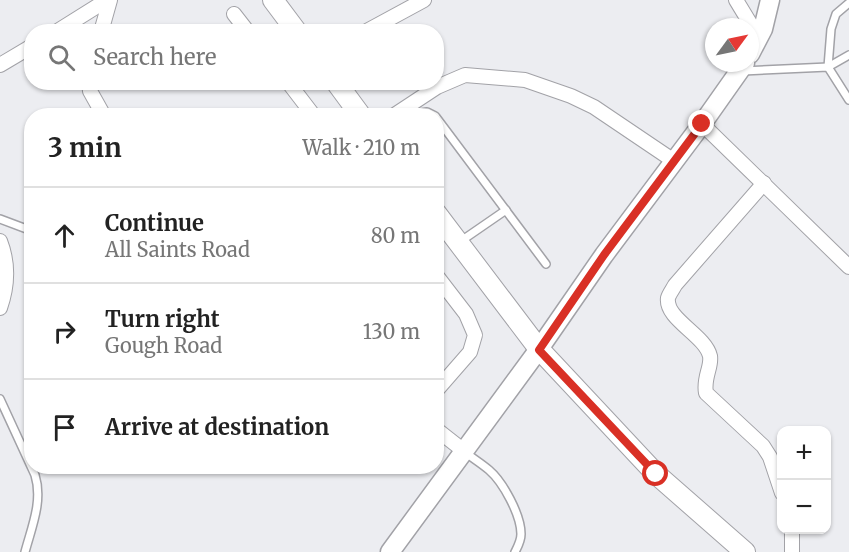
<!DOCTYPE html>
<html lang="en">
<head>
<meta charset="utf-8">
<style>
  :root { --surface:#fff; --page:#f6f6f6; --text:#222; --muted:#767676; --line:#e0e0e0 }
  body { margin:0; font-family:Merriweather,serif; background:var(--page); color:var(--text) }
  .controls { position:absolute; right:18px; bottom:18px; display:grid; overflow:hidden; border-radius:12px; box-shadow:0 2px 4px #0004 }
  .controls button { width:54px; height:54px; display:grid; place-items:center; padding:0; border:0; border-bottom:2px solid var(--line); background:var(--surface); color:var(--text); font:30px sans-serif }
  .compass { position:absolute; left:705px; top:18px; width:54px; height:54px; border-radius:50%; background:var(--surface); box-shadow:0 2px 4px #0004; rotate:57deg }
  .stop { position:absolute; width:18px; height:18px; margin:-14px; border:4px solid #d93025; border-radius:50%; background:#fff }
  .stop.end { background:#d93025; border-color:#fff; box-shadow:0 2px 6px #0008 }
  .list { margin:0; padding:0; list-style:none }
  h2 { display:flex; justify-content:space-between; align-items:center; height:78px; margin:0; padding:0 24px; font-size:26px }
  h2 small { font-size:20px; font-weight:400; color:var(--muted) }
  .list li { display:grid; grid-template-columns:39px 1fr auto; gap:18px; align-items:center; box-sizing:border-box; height:96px; padding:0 24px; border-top:2px solid var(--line) }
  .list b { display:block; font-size:22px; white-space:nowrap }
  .list p { margin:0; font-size:20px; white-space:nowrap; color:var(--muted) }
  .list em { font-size:20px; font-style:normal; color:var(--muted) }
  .icon { flex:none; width:33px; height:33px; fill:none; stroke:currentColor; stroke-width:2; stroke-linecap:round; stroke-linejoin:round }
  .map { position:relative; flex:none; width:849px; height:552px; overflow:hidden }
  .search { position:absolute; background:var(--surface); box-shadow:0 2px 4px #0004; left:24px; top:24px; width:420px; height:66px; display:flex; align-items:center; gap:15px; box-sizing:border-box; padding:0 21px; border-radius:24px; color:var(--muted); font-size:22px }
  .panel { position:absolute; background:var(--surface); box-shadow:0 2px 4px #0004; left:24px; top:108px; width:420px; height:366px; border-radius:24px }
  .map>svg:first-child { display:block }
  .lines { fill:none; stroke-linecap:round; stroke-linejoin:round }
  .service-casing { stroke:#a2a2a7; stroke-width:10 }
  .minor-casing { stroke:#a2a2a7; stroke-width:16 }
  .tertiary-casing { stroke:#a2a2a7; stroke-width:21 }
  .secondary-casing { stroke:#a2a2a7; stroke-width:22 }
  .service { stroke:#fff; stroke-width:7 }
  .minor { stroke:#fff; stroke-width:14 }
  .tertiary { stroke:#fff; stroke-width:18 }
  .secondary { stroke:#fff; stroke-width:20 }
  .route { stroke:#d93025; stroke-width:8 }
</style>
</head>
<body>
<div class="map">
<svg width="849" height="552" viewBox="0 0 849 552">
  <rect width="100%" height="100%" fill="#ecedf1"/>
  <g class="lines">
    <defs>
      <g id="service">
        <polyline points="828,67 831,29 836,14 849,3"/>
        <polyline points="828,67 849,55"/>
        <polyline points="743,71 828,67 849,100"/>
        <polyline points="402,110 408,115 427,112 435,116"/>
        <polyline points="436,117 546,264"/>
        <polyline points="0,219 32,231"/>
        <polyline points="461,241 506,210"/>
        <path d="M0,399L35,475C43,501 32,526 25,552"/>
        <path d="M466,453C474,459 482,464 489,470C503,482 521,515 521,534C521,541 518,546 515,552"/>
      </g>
      <g id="minor">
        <polyline points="736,0 759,38"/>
        <polyline points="234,14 248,32"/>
        <polyline points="56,32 107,0"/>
        <polyline points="101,32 110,0"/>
        <polyline points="365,32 424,0"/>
        <polyline points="0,65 32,46"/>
        <polyline points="89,82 90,91 104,116"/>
        <polyline points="288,82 314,116"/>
        <polyline points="393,116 437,87 465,75 525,80 571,96 594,107 674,161"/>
        <polyline points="702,124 849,267"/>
        <path d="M764,183L675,285C673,289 669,294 668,298C665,319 705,335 710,356C712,367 703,378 706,393L763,446L770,457L782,493"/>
        <path d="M0,241C9,264 8,285 0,308"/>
        <polyline points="436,275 466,314 475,335 470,352 436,391"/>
        <polyline points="436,429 464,451"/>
        <polyline points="792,530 792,552"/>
      </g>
      <g id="tertiary">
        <polyline points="750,54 763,29 770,0"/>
        <polyline points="390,552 539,349 604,255 702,124 745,63"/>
      </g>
      <g id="secondary">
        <polyline points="273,0 297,32"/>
        <polyline points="336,82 361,116"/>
        <polyline points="436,213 539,349 656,474 745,552"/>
      </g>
    </defs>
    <use href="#service" class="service-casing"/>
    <use href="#minor" class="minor-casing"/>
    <use href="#tertiary" class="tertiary-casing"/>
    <use href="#secondary" class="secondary-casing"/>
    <use href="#service" class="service"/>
    <use href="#minor" class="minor"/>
    <use href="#tertiary" class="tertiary"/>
    <use href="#secondary" class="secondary"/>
  </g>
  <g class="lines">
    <polyline class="route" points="656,474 539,350 604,255 702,124"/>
  </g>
</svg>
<div class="controls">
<button>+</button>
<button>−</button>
</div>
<svg class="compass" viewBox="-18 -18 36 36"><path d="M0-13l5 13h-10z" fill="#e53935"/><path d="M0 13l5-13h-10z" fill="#767676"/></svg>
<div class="stop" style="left:656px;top:474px"></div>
<div class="stop end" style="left:702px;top:124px"></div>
<div class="search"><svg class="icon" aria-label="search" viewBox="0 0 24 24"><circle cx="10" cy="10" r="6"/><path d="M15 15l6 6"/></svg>Search here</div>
<section class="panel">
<h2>3 min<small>Walk · 210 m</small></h2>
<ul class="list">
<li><svg class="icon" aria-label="ahead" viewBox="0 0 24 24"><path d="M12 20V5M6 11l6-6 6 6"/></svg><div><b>Continue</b><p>All Saints Road</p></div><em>80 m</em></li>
<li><svg class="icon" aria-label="right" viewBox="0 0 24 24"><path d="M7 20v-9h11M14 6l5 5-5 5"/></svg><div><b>Turn right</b><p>Gough Road</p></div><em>130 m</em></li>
<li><svg class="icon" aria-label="arrive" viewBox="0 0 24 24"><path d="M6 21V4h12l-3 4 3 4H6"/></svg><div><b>Arrive at destination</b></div></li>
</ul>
</section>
</div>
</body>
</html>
